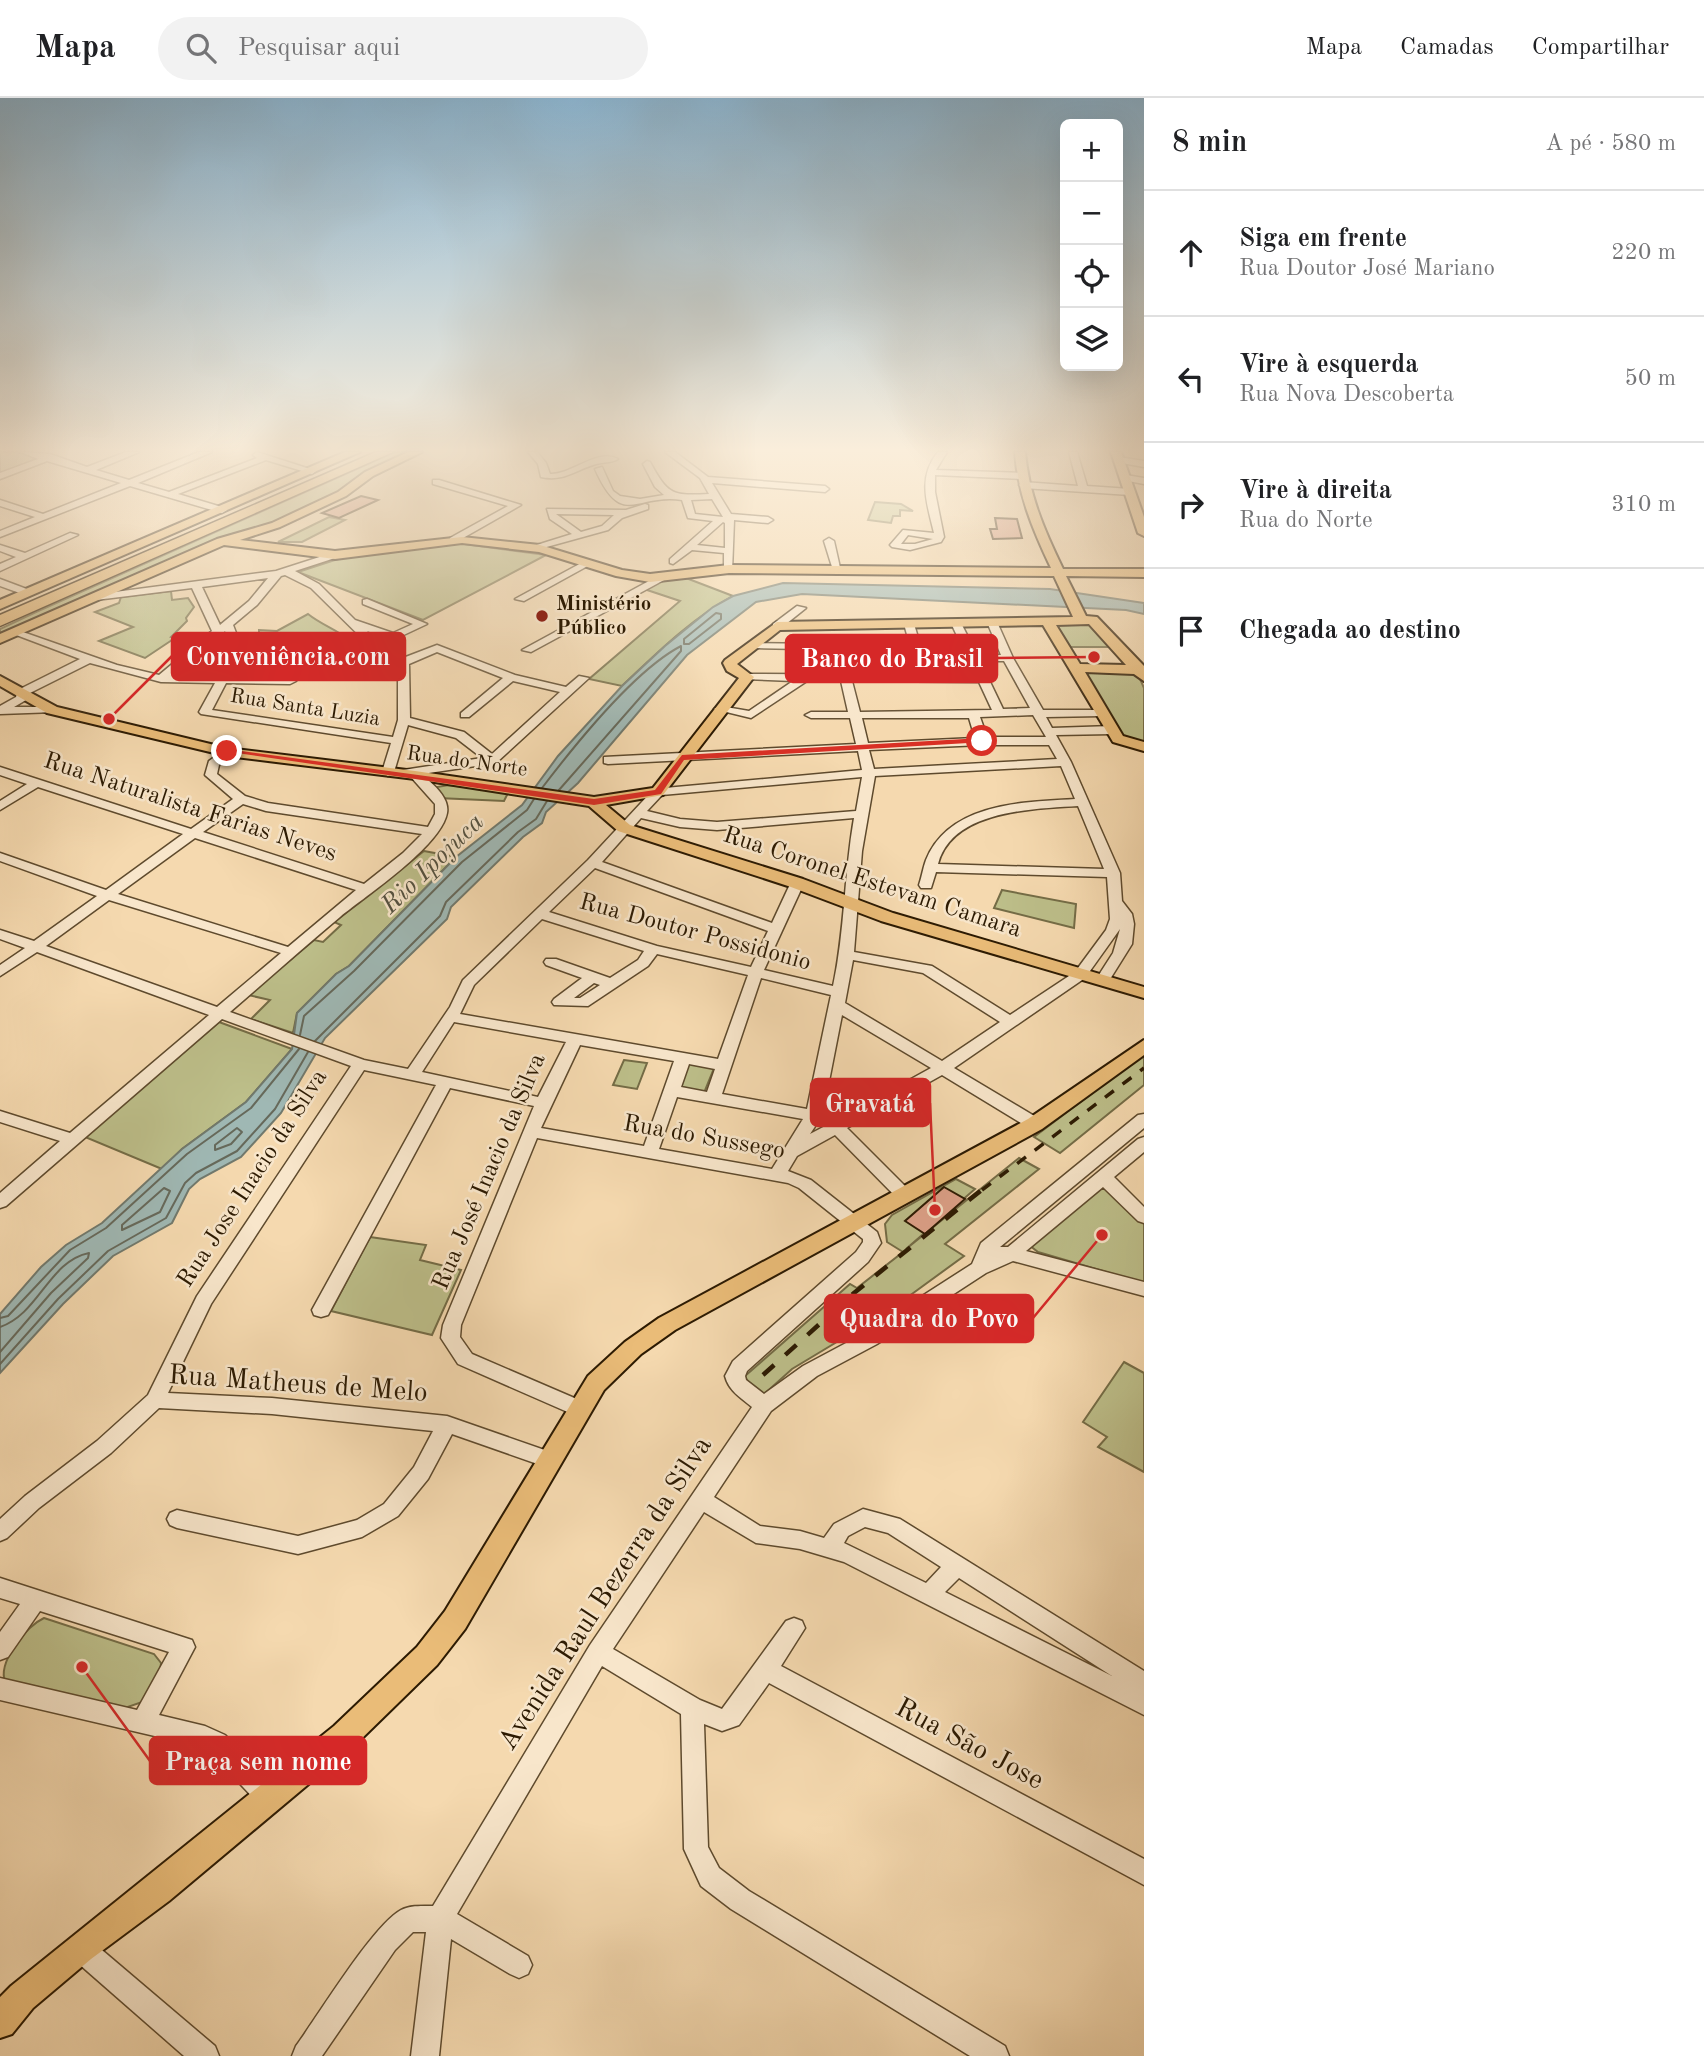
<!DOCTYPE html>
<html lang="pt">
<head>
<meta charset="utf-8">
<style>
  :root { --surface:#fff; --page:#f2f2f2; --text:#202124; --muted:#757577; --line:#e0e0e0 }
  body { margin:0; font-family:"Old Standard TT",serif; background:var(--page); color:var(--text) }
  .controls { position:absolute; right:21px; top:21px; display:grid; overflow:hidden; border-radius:10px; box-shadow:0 7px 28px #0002 }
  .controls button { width:63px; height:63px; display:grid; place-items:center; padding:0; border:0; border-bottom:2px solid var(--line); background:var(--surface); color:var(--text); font:35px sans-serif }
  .stop { position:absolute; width:21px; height:21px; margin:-16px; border:5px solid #d93025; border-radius:50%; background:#fff }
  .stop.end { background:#d93025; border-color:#fff; box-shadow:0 2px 7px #0008 }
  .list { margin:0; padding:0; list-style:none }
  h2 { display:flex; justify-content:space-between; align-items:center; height:91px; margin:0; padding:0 28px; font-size:30px }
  h2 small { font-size:23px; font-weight:400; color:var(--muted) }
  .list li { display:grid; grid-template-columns:46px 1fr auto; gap:21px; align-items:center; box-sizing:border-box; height:126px; padding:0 28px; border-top:2px solid var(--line) }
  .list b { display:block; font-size:26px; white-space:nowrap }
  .list p { margin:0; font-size:23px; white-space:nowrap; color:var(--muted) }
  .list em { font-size:23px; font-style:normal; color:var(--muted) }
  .icon { flex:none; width:38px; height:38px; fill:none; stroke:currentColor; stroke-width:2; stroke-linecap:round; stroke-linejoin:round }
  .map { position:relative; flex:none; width:1144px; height:1958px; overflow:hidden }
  header { display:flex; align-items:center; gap:42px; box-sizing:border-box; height:98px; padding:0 35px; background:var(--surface); border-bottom:2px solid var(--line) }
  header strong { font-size:33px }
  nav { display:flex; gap:38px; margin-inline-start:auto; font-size:24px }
  .search { width:490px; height:63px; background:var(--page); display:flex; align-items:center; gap:18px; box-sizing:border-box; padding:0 24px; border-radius:38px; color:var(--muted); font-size:26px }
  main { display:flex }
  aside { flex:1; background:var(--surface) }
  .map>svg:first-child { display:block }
  .green { fill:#bdbf8a; stroke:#746c46; stroke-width:2 }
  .water { fill:#9fb8b4; stroke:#71796d; stroke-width:2 }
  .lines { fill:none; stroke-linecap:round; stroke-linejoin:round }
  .shore { stroke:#66695b; stroke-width:2 }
  .building { fill:#dfa28a; stroke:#2c1a02; stroke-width:2 }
  .minor-casing { stroke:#5e4a2d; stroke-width:3 }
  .major-casing { stroke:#2c1a02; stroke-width:4 }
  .highway-casing { stroke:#2c1a02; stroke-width:3 }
  .minor { fill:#f8e6cb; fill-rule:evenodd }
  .major { fill:#eabc78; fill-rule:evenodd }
  .highway { fill:#eabc78; fill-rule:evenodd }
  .rail-far1 { stroke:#2c1a02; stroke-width:3.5; stroke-dasharray:11 11; stroke-linecap:butt }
  .rail { stroke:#2c1a02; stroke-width:4.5; stroke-dasharray:15 15; stroke-linecap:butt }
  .route { fill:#d93025 }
  .poi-dot { fill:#8f2418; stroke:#f8e6cb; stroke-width:2.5 }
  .labels { text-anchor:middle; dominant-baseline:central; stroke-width:5; stroke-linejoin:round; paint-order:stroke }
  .far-poi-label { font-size:21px; font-weight:bold; fill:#2c1a02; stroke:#f8e6cb; text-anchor:start }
  .far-street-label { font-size:21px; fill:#2c1a02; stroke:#f8e6cb }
  .street-label { font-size:24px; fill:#2c1a02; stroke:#f8e6cb }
  .water-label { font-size:26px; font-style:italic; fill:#545140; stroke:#f8e6cb }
  .near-street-label { font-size:28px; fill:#2c1a02; stroke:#f8e6cb }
  .leader { fill:none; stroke:#d62828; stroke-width:2.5 }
  .callout-dot { fill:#d62828; stroke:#f8e6cb; stroke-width:2.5 }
  .callout { fill:#d62828; stroke:#d62828; stroke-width:2.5 }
  .callout-label { font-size:26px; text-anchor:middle; font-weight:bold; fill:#fff }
</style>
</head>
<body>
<header>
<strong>Mapa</strong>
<div class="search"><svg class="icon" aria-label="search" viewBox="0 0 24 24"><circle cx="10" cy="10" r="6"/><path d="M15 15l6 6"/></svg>Pesquisar aqui</div>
<nav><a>Mapa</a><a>Camadas</a><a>Compartilhar</a></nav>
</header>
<main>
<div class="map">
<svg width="1144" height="1958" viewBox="0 0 1144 1958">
  <rect width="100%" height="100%" fill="#f5d9af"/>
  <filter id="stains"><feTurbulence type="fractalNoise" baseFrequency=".00286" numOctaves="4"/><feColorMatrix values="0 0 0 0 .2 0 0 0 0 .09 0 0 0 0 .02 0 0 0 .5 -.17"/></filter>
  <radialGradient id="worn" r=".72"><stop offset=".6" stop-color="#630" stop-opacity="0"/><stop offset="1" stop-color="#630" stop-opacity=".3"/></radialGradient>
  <g class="green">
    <polygon points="0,354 17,354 41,361 0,376"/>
    <polygon points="395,354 412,354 362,376 335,397 269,427 0,538 0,531 36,514"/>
    <polygon points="875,404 901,406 913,413 900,412 900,418 893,418 891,425 868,422"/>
    <polygon points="329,419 345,422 302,444 278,444"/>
    <polygon points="457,445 546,457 423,522 298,474 341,460"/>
    <path d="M686,480L733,498C691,521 657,555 622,588L589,581L680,503L644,491L663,481Z"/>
    <polygon points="171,493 172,502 188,500 194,509 186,520 187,523 171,539 175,540 145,560 99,543 133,529 95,514 119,505 121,499"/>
    <path d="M308,516C323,528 337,531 350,543L334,548L344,561L349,577L319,580L297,571L248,573L245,566L289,564L287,558L273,556L263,538H259V532L277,533Z"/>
    <polygon points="1092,524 1114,549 1068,549 1054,525"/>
    <polygon points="1083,573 1137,574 1144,590 1144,646 1125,641"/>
    <polygon points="449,687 508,695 504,703 438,700 437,689"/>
    <polygon points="424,753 456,759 349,868 336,876 297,915 293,935 251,921 270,902 248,897 314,842 323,844 341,827 334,824"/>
    <polygon points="1002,792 1076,806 1074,830 994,810"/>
    <polygon points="219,924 292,951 246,1004 182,1051 162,1071 85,1039"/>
    <polygon points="1144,956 1144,987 1060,1055 1034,1039"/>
    <polygon points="624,962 647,965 637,991 613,987"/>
    <polygon points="685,964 715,968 704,995 676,990"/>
    <polygon points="1019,1060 1039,1071 945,1146 964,1158 890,1212 792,1271 762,1298 752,1293 745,1278 850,1186 857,1190 903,1154 887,1144 885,1126 892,1117 956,1081 975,1091 906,1151"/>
    <polygon points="1101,1087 1144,1125 1144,1185 1038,1154 1029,1147"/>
    <polygon points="370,1139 426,1147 420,1162 461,1172 432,1237 331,1213"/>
    <polygon points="1124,1264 1144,1275 1144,1374 1098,1349 1107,1339 1083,1324"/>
    <path d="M44,1520L154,1556L161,1565L159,1583L148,1602L122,1611L9,1585L4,1580C1,1560 27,1528 44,1520Z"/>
  </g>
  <polygon class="water" points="783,485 1050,491 1144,505 1144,516 1126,512 802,496 756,504 687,557 578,685 546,714 542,725 523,739 451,809 447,821 325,940 281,1015 241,1059 200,1081 189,1091 172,1125 113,1158 63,1206 0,1275 0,1216 41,1169 66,1147 102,1125 182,1051 246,1004 292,951 297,915 336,876 349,868 456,759 522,707 558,658 622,588 665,548 713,509 733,498"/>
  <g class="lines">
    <g class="shore">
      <polygon points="716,515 721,516 721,521 689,546 684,546 684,541"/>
      <path d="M542,690C574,648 635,572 681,548V553L559,692"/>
      <polyline points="300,937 304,918 354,873 462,764 527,712 534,701"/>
      <polyline points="315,943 440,818 446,804 518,734 536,721 547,703"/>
      <polygon points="237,1030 242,1034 231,1046 215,1052 215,1047"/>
      <polygon points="164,1090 170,1093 160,1114 122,1132 122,1127"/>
      <polyline points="0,1220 8,1218 70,1152 106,1130 187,1056 251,1010 299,951"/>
      <path d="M0,1229C39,1216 49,1163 89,1155L88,1160L51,1195L0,1254"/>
      <polyline points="0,1266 58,1201 108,1153 166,1120 185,1085 196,1075 237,1053 275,1011 308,954"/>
    </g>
  </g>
  <g class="building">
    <polygon points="361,398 378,402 339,420 322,415"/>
    <polygon points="995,420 1017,421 1022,440 993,441 990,431 997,431"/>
    <polygon points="944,1089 965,1101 925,1136 905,1123"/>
  </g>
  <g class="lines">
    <defs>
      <g id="minor">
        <polygon points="21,354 50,356 87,369 126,354 139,354 96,372 129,382 199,354 212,354 138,385 169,394 257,360 253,357 257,354 316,373 312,376 266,362 178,396 225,410 227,412 222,415 130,388 0,439 0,433 35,419 0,408 0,402 43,416 121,385 47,363 0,381 0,375 38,361"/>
        <path d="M528,354H537L546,365L550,376C572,377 597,350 618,361C612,365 604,364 596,366C575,372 564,384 541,379L538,366Z"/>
        <path d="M665,354H675L708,379L825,388L829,391L825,394L712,385L731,416L768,419L773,422L768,425L734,422L732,473L724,471V455L692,452L673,466L670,465V461L713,423L688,420L682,402C636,395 622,432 595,371L602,369L613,393L620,398L640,401L664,397L655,389L643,366L647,363L650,364C668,397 672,398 709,396L700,380ZM712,401L723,419L695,416L691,402ZM723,424L725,425V450L697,447Z"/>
        <path d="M938,354H947L936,372L1022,375L1026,378L1022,381L935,377V394L944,439L941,444L910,452L892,449L890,447L903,432L934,435C927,405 917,380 938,354ZM908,437L933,441L915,446H901Z"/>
        <polygon points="1069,354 1077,354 1087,388 1130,391 1134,394 1130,397 1023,390 1019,387 1023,384 1078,388"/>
        <polygon points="1119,359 1144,363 1144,369 1116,364 1116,360"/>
        <polygon points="1126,377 1144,380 1144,386 1123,382 1122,380"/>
        <polygon points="433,382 439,382 521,407 456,444 450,444 450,440 508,408 433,386"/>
        <path d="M645,406L648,407V411L622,420L608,432L532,453L527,450L572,436L550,421L547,411L626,412ZM556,416L614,417L602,428L581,434Z"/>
        <polygon points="70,435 78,437 0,473 0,466 16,459 0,453 0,447 25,455"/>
        <polygon points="829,440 834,443 841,474 833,472 824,443"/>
        <path d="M335,454L338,455V459L295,473L319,486L355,522L393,535L413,526L363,506V502L367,501L427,526L393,542L367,533L389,555L403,560L437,547L515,577L566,589L579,578L589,580L496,665L422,676C432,686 450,699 447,715C441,748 367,797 340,819C303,850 267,882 230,914L364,962L408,971L450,909L463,882L588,762L654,691L862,672L858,653L608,666L604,665V659L856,646L850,620H811L805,617L811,614H848L841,583H807L751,620L714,611L720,608L749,613L793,583L743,581V577L747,576L918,577L911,553L754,550L750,549V545L910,547L904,526L909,523L914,526L929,577L976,578L951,525L960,523L977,557H1001L987,524L992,521L997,524L1013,560L1043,612H1101L1107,615L1101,618L1046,619L1052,630L1112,628L1118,632L1112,636L1056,637L1071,664L1120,775L1122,803L1132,816L1134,826L1132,846L1107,886H1097L1095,883L1113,855L1120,831L1085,880L954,970L1041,1022L1043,1026L1041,1030H1029L942,977L847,1030L911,1094L914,1098L911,1102H899L835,1037L797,1058L788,1073L811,1082L877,1134L881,1145L868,1164L747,1273L745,1278L746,1282L764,1296L803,1268L863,1236L972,1166L981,1145L1138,1017L1144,1016V1030L1000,1149H1008L1138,1041L1144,1039V1054L1114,1079L1144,1109V1125L1138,1123L1103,1089L1026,1153L1144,1184V1198L1013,1163L986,1175L877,1246L817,1278L771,1313L714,1399L760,1428L800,1433L824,1440L834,1426L863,1411L900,1421L1144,1573V1617L844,1464L800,1451L756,1445L704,1414L613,1551L700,1602L722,1611L786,1523L794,1520L802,1523L805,1530L781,1568L1144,1761V1787L769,1585L739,1627L722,1633L704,1626L708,1749L719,1770L749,1793L1005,1948L1009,1958H970L731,1811L701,1788L684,1751L681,1616L602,1568L457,1816L528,1858L532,1867L528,1876L519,1880L510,1876L451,1841L439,1958H411L426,1834H413L395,1852L322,1958H292L296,1948C318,1918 373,1827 401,1812C410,1807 423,1808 433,1808L590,1547L752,1309C740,1299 729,1293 725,1278L733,1263L856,1154L863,1144V1141L799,1090L788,1085L537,1040L461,1227L460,1239L472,1256L586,1305L589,1311L586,1317L579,1319L458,1266L441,1240L443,1227L534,1008L450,990L328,1217L321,1219L314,1217L312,1212L436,987L364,972L211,1206L168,1295L272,1300L447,1318L556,1356L559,1362L556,1368L549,1370L452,1336L428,1381L398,1418L362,1439L298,1456L177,1430L170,1427L167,1421L170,1415L177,1412L298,1438L357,1422L384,1406L414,1369L433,1333L272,1316L159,1310L111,1355L39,1410L7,1440L0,1443V1421L25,1398L97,1343L148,1297L197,1198L351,968L222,921L6,1108L0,1110V1095L60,1043L0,1024V1013L70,1035L209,917L37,854L0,878V867L25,850L0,841V832L34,843L97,798L0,763V755L106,792L183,736L38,689L0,712V703L27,686L0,677V669L191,731L233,701L205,677L209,663L227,650L233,654L219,667L217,676L245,698L268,705L428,729L435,716V706L410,678H403V672L482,660L456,640L408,627L394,674L388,678L382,674L391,645L201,616L199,614L215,585L161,584L90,565L28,596L26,602L14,609H52L58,612L56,614L0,616V608L16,599L18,592L80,561L11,535L20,533L117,567L159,577L212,533L192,490L96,502L92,501V497L276,473ZM285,477L311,490L381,559L398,566V622L393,639L212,612L226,585L290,586L296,583L290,580L253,579L233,527L257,507L281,478ZM268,480L249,503L220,527L202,489ZM225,533L242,579L172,578L222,536ZM437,554L503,580L461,615V619H469L513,583L560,594L492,656L464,634L410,620L409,566ZM980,563H1004L1030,610L1003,611ZM852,583L979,584L992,612L860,614ZM1033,617L1046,639H987L980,619ZM862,620H969L975,640L868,645ZM982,647H1049L1057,661L874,671L869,652ZM1061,668L1075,701C1023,704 949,705 926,762C923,770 922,778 919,787L921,790H931L936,774L1107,779L1110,821L1106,832L1075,874L1010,917L932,868L854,854L862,753L875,678ZM862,679L856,713L717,724L680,721L647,713L662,697ZM243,706L266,713L422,736L403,755L364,786L203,734ZM1078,708L1104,771L938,766C952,712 1033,711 1078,708ZM641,720L680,729L717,732L854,720C844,776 845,833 833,888L764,872L804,785L802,782H792L772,825L602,764ZM195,740L356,792L288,849L118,796ZM595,770L768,833L751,869L657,848L549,814ZM109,802L281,855L217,909L46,848ZM542,821L644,853L638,862L610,880L556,861H546L544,864L546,867L582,880L554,901L552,904L554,907L588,908L648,868L657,856L748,877L718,961L460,916L474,887ZM853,862L923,875L1000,924L942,963L845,905ZM761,880L831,897L807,1011L722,996ZM594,885L600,887L580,900H574ZM842,917L931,970L844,1018L823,1014ZM454,924L566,944L538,999L422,974ZM580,947L674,963L644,1048L541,1030ZM689,966L715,971L707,994L681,989ZM677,999L803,1021L772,1071L659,1051ZM818,1024L829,1026L810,1036ZM865,1429L888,1435L941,1469L926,1485L844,1445L848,1438ZM959,1480L1112,1578L945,1494Z"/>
        <polygon points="585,463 593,465 524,503 515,501"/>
        <polygon points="660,477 664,478 664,482 531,554 522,552"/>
        <polygon points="0,481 32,493 33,495 28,498 0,488"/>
        <polygon points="797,508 806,510 781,530 773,530 773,526"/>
        <polygon points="0,1480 192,1542 195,1549 159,1617 205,1628 225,1637 279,1692 282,1700 279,1708 270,1712 261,1708 209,1653 202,1649 0,1602 0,1580 137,1612 169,1554 40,1513 8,1559 0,1562 0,1534 20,1506 0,1500"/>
        <polygon points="80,1837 89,1841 215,1948 219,1958 184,1958 71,1859 67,1850 71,1841"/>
      </g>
      <g id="major">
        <polygon points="345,354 360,354 0,511 0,502"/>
        <path d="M408,354H422L373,378L346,398L280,429L240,442L335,453L462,439L540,447L622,472L650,476L729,467L1051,470C1033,432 1018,397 1015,354H1025C1029,397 1044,432 1063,471H1144V479L1066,478L1086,518L1097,519L1144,568V583L1134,576L1085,574L1123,638L1144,644V653L1113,644L1043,527L780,532L737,566L754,579L663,697L606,707L630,727L803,781L893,815L1144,889V900L881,823L791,789L618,733L589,708L415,681L227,658L47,615L0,588V578L57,609L227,650L415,673L594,699L653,690L739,580L727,573L723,565L725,562L777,524L1073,519L1054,478L729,475L650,484L616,478L539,454L462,445L335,461L224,447L0,545V536L217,441L272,425L338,394L365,374ZM1089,526L1126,567L1080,566L1056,527Z"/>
        <polygon points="1111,354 1121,354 1144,419 1144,438 1138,435"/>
        <polygon points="1144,942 1144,957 1042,1031 675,1232 641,1256 604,1292 465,1531 437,1567 354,1648 169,1803 91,1861 33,1910 12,1936 0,1940 0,1899 11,1888 334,1628 417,1549 445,1513 588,1278 625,1244 659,1220 1028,1021"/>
      </g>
      <polygon id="highway" points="376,354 393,354 0,528 0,517"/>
    </defs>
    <use href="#minor" class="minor-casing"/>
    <use href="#major" class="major-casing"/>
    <use href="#highway" class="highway-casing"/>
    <use href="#minor" class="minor"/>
    <use href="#major" class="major"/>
    <use href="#highway" class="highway"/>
    <polyline class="rail-far1" points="982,1092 1144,970"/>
    <polyline class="rail" points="763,1277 854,1195 984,1090"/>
  </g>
  <linearGradient id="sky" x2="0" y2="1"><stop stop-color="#8bb6d3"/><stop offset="0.56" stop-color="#faeedb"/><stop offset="1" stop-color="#faeedb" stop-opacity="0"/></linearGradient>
  <rect width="1144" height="629" fill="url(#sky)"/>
  <polygon class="route" points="982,640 985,644 684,662 661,696 594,707 223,653 227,651 594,701 655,692 682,657"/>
  <circle class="poi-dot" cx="542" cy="518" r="7"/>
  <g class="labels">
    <g class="far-poi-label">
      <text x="556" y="506">Ministério<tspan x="556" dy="24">Público</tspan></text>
    </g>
    <g class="far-street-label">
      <text transform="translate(305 610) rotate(9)">Rua Santa Luzia</text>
      <text transform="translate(467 664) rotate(8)">Rua do Norte</text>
    </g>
    <g class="street-label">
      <text transform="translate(190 710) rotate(18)">Rua Naturalista Farias Neves</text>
      <text transform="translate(872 785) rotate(18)">Rua Coronel Estevam Camara</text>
      <text transform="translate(695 835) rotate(15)">Rua Doutor Possidonio</text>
      <text transform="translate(704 1040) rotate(10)">Rua do Sussego</text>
      <text transform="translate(490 1074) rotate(-67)">Rua José Inacio da Silva</text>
      <text transform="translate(253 1081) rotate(-57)">Rua Jose Inacio da Silva</text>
    </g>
    <g class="water-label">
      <text transform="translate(433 766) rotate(-44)">Rio Ipojuca</text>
    </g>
    <g class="near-street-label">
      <text transform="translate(298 1287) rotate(4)">Rua Matheus de Melo</text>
      <text transform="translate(606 1496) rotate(-57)">Avenida Raul Bezerra da Silva</text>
      <text transform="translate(969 1647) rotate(28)">Rua São Jose</text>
    </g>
  </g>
  <path class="leader" d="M109 621L172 558M1094 559L997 560M935 1112L930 1005M1102 1137L1033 1220M82 1569L150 1663"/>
  <g class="callout-dot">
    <circle cx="109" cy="621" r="7"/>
    <circle cx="1094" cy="559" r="7"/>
    <circle cx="935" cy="1112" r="7"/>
    <circle cx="1102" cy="1137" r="7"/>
    <circle cx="82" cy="1569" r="7"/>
  </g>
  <g class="callout">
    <rect x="172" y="535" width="233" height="47" rx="7"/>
    <rect x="786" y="537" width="211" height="47" rx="7"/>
    <rect x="811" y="981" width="119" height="47" rx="7"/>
    <rect x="825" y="1197" width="208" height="47" rx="7"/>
    <rect x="150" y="1639" width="216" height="47" rx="7"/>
  </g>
  <g class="callout-label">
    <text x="288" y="567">Conveniência.com</text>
    <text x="892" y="569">Banco do Brasil</text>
    <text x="870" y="1014">Gravatá</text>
    <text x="929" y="1229">Quadra do Povo</text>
    <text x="258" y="1672">Praça sem nome</text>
  </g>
  <rect width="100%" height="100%" filter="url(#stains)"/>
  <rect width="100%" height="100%" fill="url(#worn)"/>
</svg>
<div class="controls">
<button>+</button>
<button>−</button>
<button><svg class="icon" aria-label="locate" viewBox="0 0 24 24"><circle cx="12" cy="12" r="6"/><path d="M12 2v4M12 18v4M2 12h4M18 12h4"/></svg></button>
<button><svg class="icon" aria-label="layers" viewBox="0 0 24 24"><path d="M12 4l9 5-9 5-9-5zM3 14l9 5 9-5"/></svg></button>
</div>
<div class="stop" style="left:982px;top:643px"></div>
<div class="stop end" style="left:227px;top:653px"></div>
</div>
<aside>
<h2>8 min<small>A pé · 580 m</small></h2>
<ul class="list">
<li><svg class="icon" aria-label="ahead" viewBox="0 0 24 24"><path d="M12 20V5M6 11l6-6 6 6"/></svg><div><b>Siga em frente</b><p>Rua Doutor José Mariano</p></div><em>220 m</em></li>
<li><svg class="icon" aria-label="left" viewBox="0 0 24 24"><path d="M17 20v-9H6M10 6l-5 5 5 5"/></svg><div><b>Vire à esquerda</b><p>Rua Nova Descoberta</p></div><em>50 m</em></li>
<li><svg class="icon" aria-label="right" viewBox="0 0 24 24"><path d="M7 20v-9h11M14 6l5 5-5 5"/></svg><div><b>Vire à direita</b><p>Rua do Norte</p></div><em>310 m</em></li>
<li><svg class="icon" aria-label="arrive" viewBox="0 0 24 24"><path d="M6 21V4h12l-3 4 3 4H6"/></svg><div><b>Chegada ao destino</b></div></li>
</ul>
</aside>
</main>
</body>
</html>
